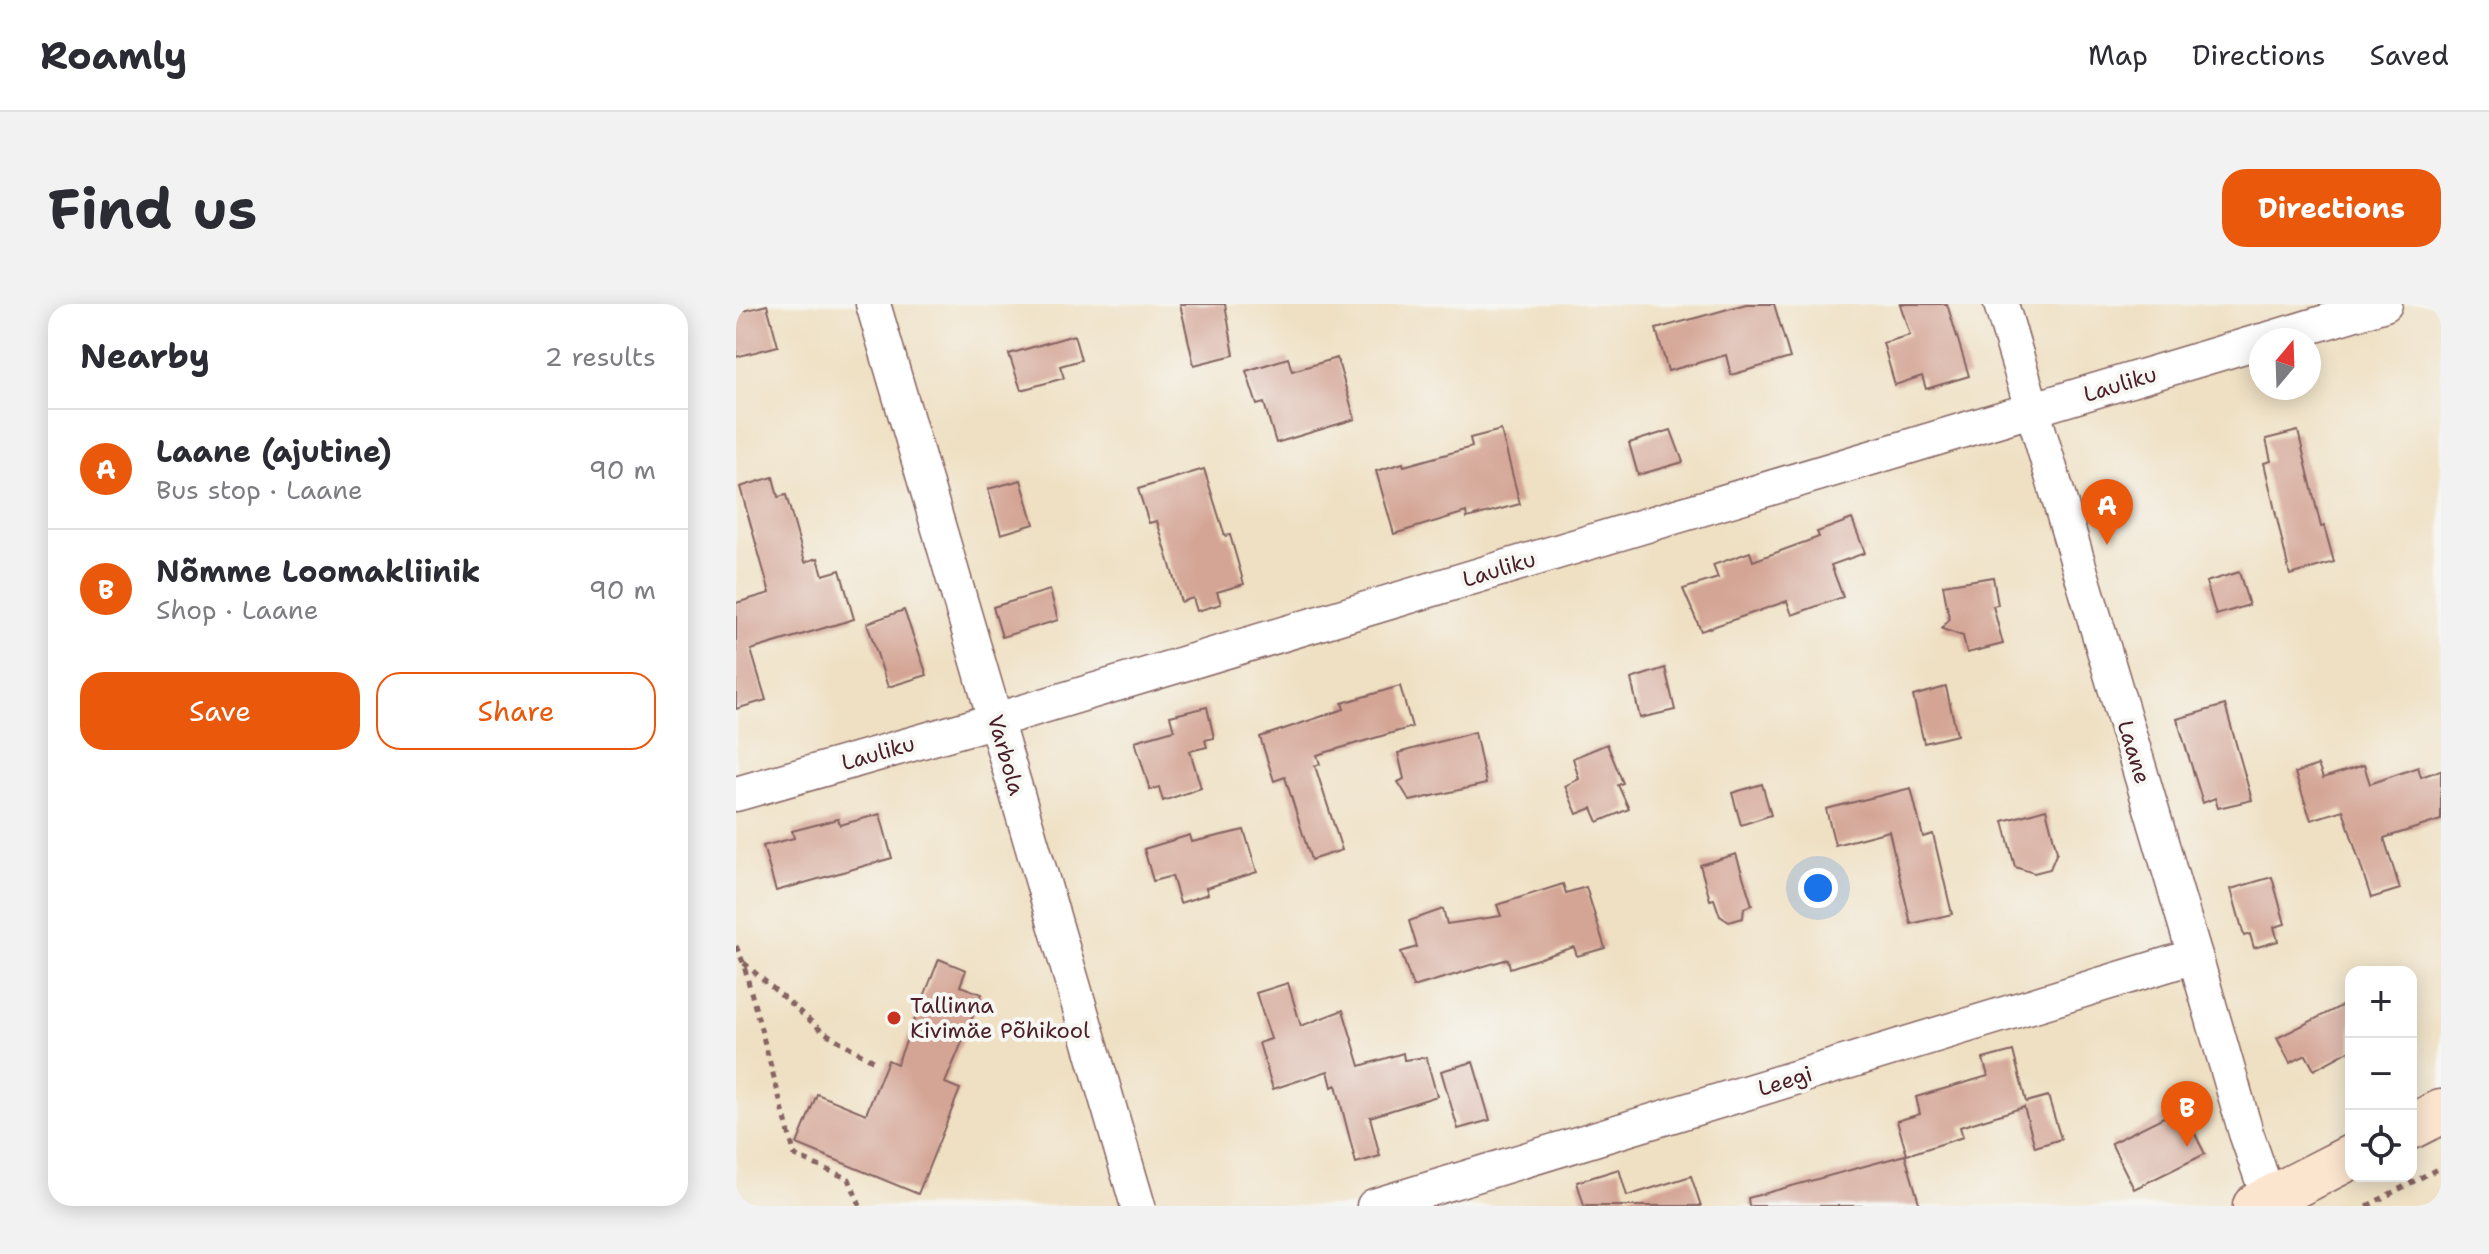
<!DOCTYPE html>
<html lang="en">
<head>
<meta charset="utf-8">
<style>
  :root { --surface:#fff; --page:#f2f2f3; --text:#2b2b33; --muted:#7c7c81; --line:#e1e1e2; --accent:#ea580c }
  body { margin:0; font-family:"Shantell Sans",sans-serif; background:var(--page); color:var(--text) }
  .controls { position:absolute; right:24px; bottom:24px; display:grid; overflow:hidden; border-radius:16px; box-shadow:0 4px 20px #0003 }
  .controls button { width:72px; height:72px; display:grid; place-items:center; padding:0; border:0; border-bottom:2px solid var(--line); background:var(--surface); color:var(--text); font:40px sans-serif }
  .compass { position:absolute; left:1513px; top:24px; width:72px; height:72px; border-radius:50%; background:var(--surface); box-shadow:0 4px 20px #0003; rotate:19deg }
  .you { position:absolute; left:1082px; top:584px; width:28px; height:28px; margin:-20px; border:6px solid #fff; border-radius:50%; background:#1a73e8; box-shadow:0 0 0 12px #1a73e833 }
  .badge { display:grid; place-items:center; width:52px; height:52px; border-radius:50%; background:var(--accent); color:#fff; font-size:26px; font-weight:700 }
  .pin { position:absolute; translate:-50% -66px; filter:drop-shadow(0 2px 4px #0008) }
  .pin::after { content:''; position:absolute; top:42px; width:28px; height:24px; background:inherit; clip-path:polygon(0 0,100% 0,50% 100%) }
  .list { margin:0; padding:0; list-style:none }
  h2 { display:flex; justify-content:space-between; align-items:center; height:104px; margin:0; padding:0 32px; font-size:34px }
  h2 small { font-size:26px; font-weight:400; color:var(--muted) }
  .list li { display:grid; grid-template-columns:52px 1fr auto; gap:24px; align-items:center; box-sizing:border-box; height:120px; padding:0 32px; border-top:2px solid var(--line) }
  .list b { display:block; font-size:30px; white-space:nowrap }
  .list p { margin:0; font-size:26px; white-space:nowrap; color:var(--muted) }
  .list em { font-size:26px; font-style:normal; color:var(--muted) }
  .actions { display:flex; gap:16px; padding:24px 32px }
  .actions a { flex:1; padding:18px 0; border:2px solid var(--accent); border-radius:24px; text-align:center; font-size:28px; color:var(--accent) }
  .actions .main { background:var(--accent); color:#fff }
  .icon { flex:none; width:44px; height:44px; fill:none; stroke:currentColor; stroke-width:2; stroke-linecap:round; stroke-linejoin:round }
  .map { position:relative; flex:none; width:1705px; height:902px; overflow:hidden; border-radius:24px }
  header { display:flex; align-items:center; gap:48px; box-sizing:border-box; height:112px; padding:0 40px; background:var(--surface); border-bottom:2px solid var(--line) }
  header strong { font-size:38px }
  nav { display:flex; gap:44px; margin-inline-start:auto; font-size:28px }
  .intro { display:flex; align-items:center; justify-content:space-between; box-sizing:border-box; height:192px; padding:0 48px }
  h1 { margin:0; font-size:56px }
  .button { padding:20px 36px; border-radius:24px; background:var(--accent); color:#fff; font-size:28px; font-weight:700 }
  main { display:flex; gap:48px; padding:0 48px }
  aside { flex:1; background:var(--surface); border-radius:24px; box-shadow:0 4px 20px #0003 }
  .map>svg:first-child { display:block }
  .building { fill:#d4a595 }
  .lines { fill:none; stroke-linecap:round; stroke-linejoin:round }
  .street-casing { stroke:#846360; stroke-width:37 }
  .secondary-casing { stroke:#846360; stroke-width:47 }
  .path { stroke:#846360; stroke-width:5; stroke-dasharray:6 6; stroke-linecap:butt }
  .street { stroke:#fff; stroke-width:34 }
  .secondary { stroke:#fce5cf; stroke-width:44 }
  .poi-dot { fill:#c8321e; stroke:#f6f6f2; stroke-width:3 }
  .labels { text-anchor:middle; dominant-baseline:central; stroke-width:8; stroke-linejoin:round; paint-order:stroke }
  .street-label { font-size:22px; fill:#4a1f2b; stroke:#f6f6f2 }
  .poi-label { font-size:22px; fill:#4a1f2b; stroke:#f6f6f2; text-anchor:start }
</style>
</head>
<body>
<header>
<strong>Roamly</strong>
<nav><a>Map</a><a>Directions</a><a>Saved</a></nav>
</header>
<div class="intro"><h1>Find us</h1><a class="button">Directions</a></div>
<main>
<aside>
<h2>Nearby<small>2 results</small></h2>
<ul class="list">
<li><span class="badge">A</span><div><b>Laane (ajutine)</b><p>Bus stop · Laane</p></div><em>90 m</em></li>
<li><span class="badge">B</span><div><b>Nõmme Loomakliinik</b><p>Shop · Laane</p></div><em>90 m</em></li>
</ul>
<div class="actions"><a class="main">Save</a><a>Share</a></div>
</aside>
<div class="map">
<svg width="1705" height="902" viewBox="0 0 1705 902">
  <rect width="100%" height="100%" fill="#f6f6f2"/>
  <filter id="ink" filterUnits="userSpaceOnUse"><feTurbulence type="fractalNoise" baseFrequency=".0125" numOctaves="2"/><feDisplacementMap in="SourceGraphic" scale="16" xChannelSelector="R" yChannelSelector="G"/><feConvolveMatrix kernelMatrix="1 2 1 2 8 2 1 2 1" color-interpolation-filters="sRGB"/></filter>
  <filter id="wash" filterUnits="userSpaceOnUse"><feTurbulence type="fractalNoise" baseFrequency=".006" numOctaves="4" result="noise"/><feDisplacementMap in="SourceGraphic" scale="32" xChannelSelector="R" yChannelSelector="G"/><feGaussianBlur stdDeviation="1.8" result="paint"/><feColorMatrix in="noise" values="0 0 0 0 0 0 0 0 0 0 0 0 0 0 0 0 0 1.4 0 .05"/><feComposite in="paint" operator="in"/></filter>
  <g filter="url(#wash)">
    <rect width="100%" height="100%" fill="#efe0c3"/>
    <g id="blocks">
      <g class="building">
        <polygon points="444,0 489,0 498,51 458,61"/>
        <polygon points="1010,0 1038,0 1054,54 995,71 990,51 932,67 920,25"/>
        <polygon points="1164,0 1211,0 1233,72 1190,85 1186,72 1159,81 1147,39 1174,31"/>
        <polygon points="31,1 42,42 0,53 0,9"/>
        <polygon points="338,31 345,56 324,62 328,74 285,86 273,50"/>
        <polygon points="552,54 556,67 601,54 619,115 540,139 528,99 521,101 510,67"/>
        <polygon points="765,126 784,200 731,214 730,208 658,230 640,167 667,159 668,162 736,143 734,134"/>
        <polygon points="935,126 947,158 902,171 893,139"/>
        <polygon points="1562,127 1585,223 1588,222 1598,258 1554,271 1528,159 1535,157 1530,135"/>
        <polygon points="468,165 489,232 494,231 508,280 481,288 485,300 461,307 457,294 445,298 421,217 413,219 402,185"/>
        <polygon points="37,173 42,193 50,191 69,258 82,254 87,271 104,266 118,315 15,346 30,396 0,405 0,299 34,289 4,183"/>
        <polygon points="285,176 298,220 265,230 252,185"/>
        <polygon points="1116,215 1129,249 1095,261 1107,293 1056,311 1051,297 965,327 947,285 982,274 977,261 1014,248 1017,257 1083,233 1081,228"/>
        <polygon points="1503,268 1513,301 1480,311 1470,278"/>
        <polygon points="1257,273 1262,301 1257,302 1267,340 1231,349 1227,332 1206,325 1213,314 1207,281"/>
        <polygon points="314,286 322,316 266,333 257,303"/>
        <polygon points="168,306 191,371 152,383 131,319"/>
        <polygon points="929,364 939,406 904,414 895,375"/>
        <polygon points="664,382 676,423 581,451 584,460 579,462 606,546 575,556 549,473 538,477 524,433 608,405 606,399"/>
        <polygon points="1210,383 1221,431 1188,439 1177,392"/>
        <polygon points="1489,401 1516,496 1482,504 1479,494 1467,499 1441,415"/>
        <polygon points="471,403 478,434 469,436 471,443 454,447 465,484 427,497 423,483 414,486 399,437 438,426 434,412"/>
        <polygon points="739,428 750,480 674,497 662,478 668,475 662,449"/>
        <polygon points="871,440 887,479 882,481 893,505 862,518 856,504 841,510 829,482 843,475 837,454"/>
        <polygon points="1582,461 1587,474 1628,461 1634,480 1682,463 1685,473 1705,466 1705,516 1648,534 1664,585 1635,594 1607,506 1575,516 1559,469"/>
        <polygon points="1026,480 1035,511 1005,521 996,489"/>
        <polygon points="1175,484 1187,533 1197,530 1216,610 1175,620 1153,527 1099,541 1090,505"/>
        <polygon points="1310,505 1321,548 1314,565 1298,569 1279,563 1267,517"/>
        <polygon points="144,510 156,554 40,587 27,542 58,534 56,527 102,515 104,521"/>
        <polygon points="508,526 521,568 470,584 472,590 444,599 436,572 417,577 408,545 454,531 456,538"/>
        <polygon points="1000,550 1016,601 1008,604 1007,614 993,618 984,612 978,595 974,596 964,561"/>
        <polygon points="1536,573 1549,620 1538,623 1542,637 1518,644 1514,630 1508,632 1495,585"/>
        <polygon points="827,580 830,589 850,583 869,644 841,652 838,643 774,664 772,655 677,683 665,648 681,643 673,617 707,605 711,620 765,612 761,601"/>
        <polygon points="203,655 230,666 224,682 246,690 209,779 224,785 182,890 61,840 81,790 130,810 152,756 161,760"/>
        <polygon points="552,679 565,722 607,706 624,762 667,749 668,756 690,753 701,792 634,813 644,852 620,859 600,781 596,783 592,767 537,785 523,739 535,735 520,689"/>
        <polygon points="1615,697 1615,746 1578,766 1570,751 1554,759 1541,734"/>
        <polygon points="1277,747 1290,798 1312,792 1325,835 1299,843 1288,803 1224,823 1227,833 1171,851 1161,817 1184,810 1180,793 1252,772 1247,755"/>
        <polygon points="737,758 754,816 722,825 705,767"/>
        <polygon points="1446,804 1469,850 1398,885 1375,839"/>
        <polygon points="1169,851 1184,902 1013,902 1012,894"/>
        <polygon points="883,865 891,892 955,872 965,902 848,902 841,878"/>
      </g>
    </g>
  </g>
  <g filter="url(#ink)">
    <use href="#blocks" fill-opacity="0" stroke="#846360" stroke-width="2"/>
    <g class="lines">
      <defs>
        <g id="street">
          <polyline points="137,0 402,902"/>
          <polyline points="1265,0 1459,652 1510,829 1533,895"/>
          <polyline points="1530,36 1649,0"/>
          <polyline points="0,490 260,416 1525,37"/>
          <polyline points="638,902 1459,652"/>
        </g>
        <g id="secondary">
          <polyline points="1675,823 1705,808"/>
          <polyline points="1519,902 1615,853"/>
        </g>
      </defs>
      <use href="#street" class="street-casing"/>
      <use href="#secondary" class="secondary-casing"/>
      <g class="path">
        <polyline points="0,642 7,658 59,852 113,875 124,902"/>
        <polyline points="8,659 86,727 141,759"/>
        <polyline points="1631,902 1705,863"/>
      </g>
      <use href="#street" class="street"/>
      <use href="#secondary" class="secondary"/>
    </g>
  </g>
  <circle class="poi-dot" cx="158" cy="714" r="8"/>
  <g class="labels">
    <g class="street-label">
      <text transform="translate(1384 80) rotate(-17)">Lauliku</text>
      <text transform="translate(763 265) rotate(-17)">Lauliku</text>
      <text transform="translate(1398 448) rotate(73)">Laane</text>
      <text transform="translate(142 449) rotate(-16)">Lauliku</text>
      <text transform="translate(270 451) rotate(74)">Varbola</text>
      <text transform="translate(1049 777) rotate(-17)">Leegi</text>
    </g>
    <g class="poi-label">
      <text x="174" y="701">Tallinna<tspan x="174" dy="25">Kivimäe Põhikool</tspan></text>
    </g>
  </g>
</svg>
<div class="controls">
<button>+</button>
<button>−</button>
<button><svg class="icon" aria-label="locate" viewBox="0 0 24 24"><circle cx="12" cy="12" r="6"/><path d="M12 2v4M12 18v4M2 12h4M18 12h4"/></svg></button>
</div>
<svg class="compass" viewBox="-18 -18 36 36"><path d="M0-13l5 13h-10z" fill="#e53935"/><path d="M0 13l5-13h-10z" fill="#7c7c81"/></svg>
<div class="you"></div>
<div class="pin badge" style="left:1371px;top:241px">A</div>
<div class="pin badge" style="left:1451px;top:843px">B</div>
</div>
</main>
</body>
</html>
